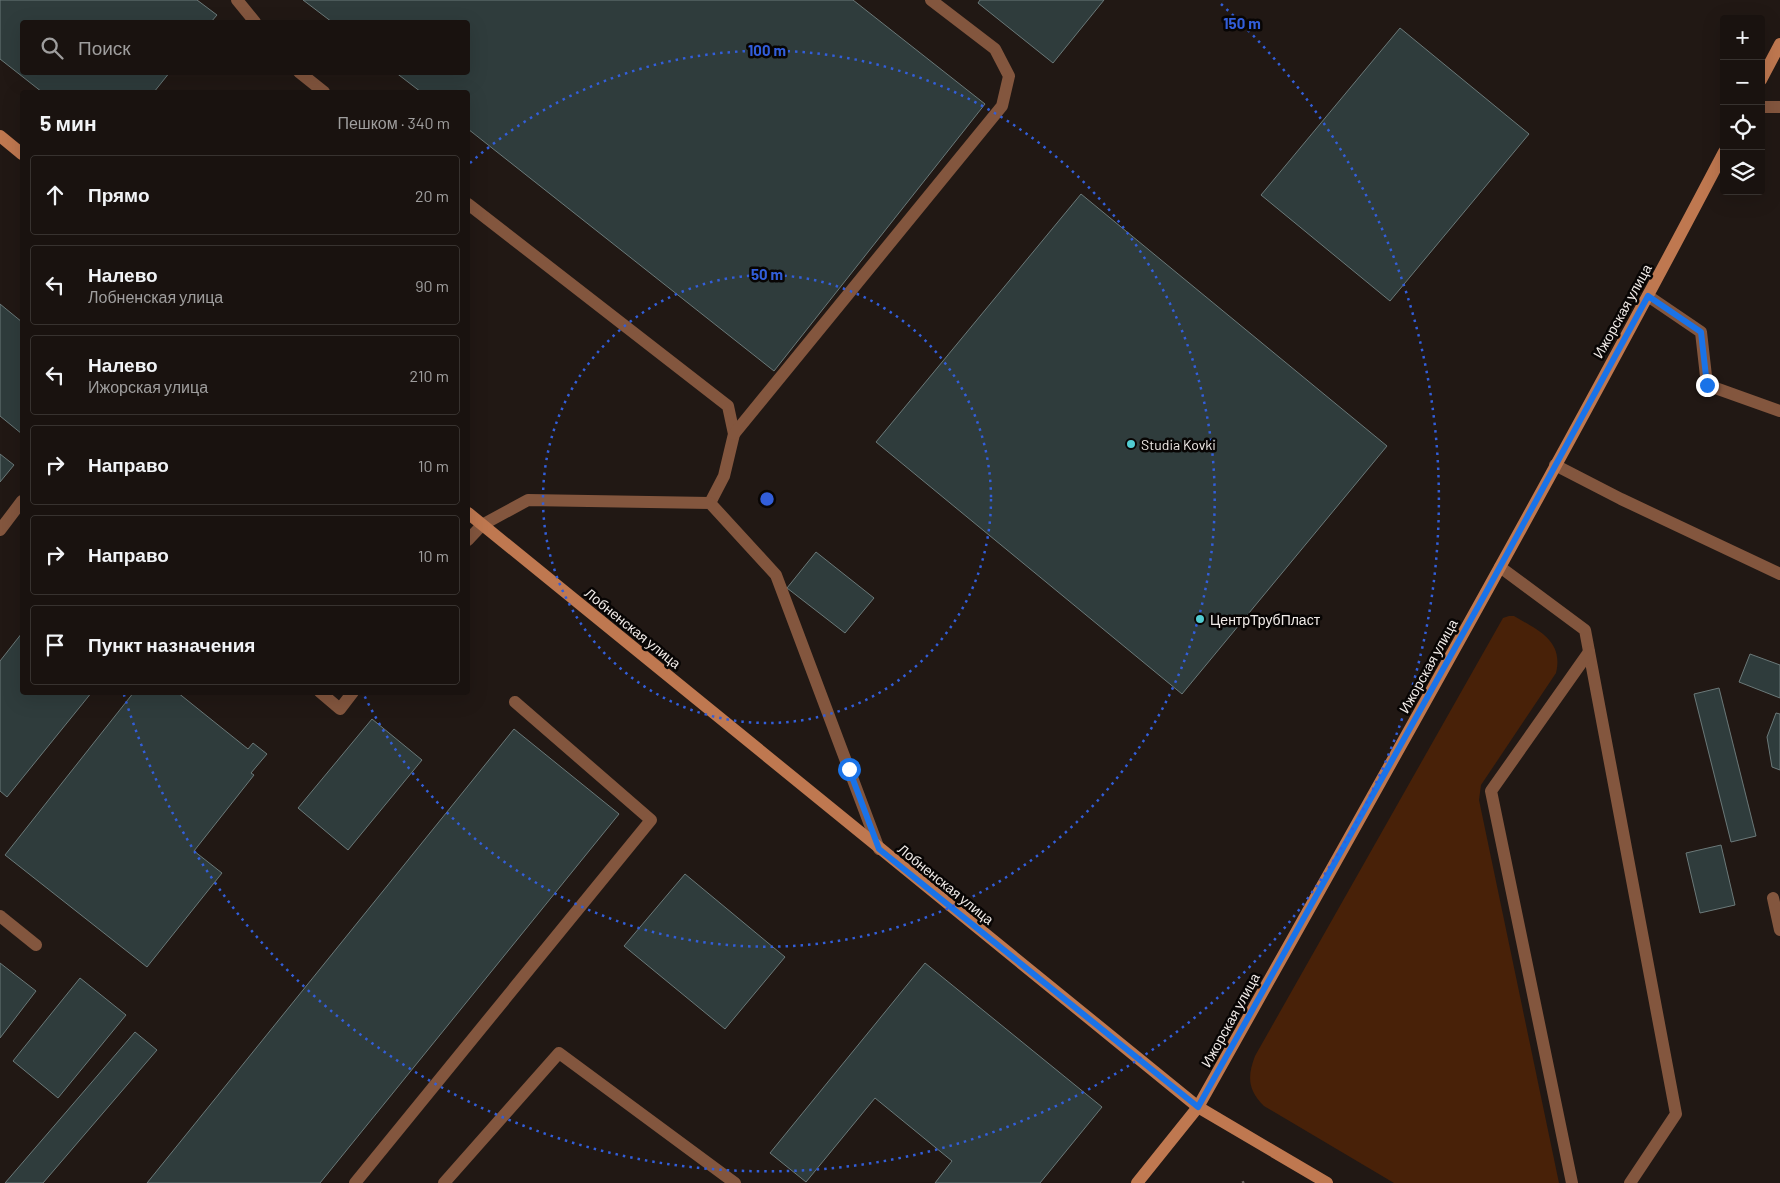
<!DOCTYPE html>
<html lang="ru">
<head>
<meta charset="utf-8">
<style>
  :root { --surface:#19120f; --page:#221b18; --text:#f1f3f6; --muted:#9f9e9e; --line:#37322f }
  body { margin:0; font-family:Barlow,sans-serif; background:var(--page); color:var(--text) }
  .controls { position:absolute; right:15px; top:15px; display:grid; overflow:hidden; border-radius:5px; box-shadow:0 5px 20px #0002 }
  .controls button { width:45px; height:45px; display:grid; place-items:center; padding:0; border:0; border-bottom:1px solid var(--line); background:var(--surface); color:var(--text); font:25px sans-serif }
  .stop { position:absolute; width:15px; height:15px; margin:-11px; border:4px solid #1a73e8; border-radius:50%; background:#fff }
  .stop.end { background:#1a73e8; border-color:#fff; box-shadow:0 1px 5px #0008 }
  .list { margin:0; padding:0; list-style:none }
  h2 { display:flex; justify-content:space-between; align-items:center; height:65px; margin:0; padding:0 20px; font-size:21px }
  h2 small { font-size:16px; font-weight:400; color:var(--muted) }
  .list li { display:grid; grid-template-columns:32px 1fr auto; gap:15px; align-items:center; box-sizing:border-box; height:80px; margin:0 10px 10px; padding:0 10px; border:1px solid var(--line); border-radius:5px }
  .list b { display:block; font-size:19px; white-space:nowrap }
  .list p { margin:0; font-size:16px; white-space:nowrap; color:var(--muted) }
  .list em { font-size:16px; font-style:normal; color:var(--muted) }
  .icon { flex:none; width:28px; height:28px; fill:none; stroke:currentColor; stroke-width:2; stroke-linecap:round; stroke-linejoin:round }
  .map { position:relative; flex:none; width:1780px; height:1183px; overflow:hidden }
  .search { position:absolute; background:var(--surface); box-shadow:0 5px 20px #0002; left:20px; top:20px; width:450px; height:55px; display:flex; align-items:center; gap:12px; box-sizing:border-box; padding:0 18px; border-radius:5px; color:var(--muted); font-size:19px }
  .panel { position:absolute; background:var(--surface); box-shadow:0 5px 20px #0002; left:20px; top:90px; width:450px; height:605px; border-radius:5px }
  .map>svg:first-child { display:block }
  .green { fill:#482108 }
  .building { fill:#2f3c3c; stroke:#6b7979 }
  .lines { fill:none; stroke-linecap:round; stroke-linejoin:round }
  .path { stroke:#69615d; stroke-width:3; stroke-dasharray:2.5 4; stroke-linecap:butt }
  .lane { stroke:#83563e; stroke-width:12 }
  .secondary { stroke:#bf7850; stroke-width:12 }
  .route { stroke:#1a73e8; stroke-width:6 }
  .ring { fill:none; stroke:#325eda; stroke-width:2.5; stroke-dasharray:2.5 5 }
  .poi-dot { fill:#51ccd1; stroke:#080504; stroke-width:2 }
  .labels { text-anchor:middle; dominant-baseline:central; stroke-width:5; stroke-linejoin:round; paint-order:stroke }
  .street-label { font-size:14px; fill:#f1ebe8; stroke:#080504 }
  .poi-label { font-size:14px; fill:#f1ebe8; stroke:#080504; text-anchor:start }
  .centre { fill:#325eda; stroke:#080504; stroke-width:2.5 }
  .ring-label { font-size:15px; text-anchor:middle; font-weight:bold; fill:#325eda; stroke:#080504; stroke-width:5; stroke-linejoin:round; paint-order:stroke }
</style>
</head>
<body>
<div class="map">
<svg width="1780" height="1183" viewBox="0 0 1780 1183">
  <rect width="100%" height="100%" fill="#211814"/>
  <path class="green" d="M1509,616H1514C1537,630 1564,640 1556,673L1481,785L1479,800L1559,1183H1394L1264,1106C1248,1090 1247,1077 1255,1056L1503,618Z"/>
  <g class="building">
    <polygon points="0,0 197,0 217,15 211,22 22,22 22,72 170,72 154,92 42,92 0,59"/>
    <polygon points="303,0 853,0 985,104 774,371 468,129 468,92 421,92 395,72 468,72 468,22 332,22"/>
    <polygon points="980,0 1104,0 1053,63 978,3"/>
    <polygon points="1400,28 1529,134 1390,301 1261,195"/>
    <polygon points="1081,194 1387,446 1182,694 876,442"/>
    <polygon points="0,304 22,322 22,434 0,416"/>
    <polygon points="0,454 14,465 0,482"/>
    <polygon points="816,552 874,598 845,633 787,588"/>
    <polygon points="22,633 22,692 92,692 7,797 0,791 0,661"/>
    <polygon points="1750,654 1780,665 1780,698 1739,682"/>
    <polygon points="1719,688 1756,836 1731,842 1694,694"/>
    <polygon points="134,692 177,692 248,749 253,743 267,754 251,773 254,775 194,851 222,873 147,967 5,855"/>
    <polygon points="1776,713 1780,714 1780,770 1772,767 1767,737"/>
    <polygon points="372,719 422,760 348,850 298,808"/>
    <polygon points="514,729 619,814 320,1183 147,1183"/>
    <polygon points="1721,845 1735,905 1700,913 1686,853"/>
    <polygon points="685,874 785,957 725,1029 624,946"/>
    <polygon points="0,963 36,991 0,1038"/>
    <polygon points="925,963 1102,1107 1040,1183 935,1183 952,1161 875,1098 806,1182 770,1153"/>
    <polygon points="80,978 126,1015 58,1098 13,1061"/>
    <polygon points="135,1032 157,1050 43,1183 5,1183"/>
  </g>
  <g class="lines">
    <polyline class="path" points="1242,1183 1248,1181"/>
    <g class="lane">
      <polyline points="237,0 255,22"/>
      <polyline points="299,72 324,92"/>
      <polyline points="1761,107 1780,107"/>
      <polyline points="468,204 728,406 734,434 724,476 710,503"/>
      <polyline points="1648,296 1701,332 1707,385 1780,411"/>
      <polyline points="734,434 1002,106 1009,76 995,49 931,0"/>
      <polyline points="1555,465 1621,499 1780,574"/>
      <polyline points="0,530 22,501"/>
      <polyline points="468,540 482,525 528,500 710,503 776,575 879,849"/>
      <polyline points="1500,567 1585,630 1676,1114 1630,1183"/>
      <polyline points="320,692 340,709 353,692"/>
      <polyline points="1773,898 1780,930"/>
      <polyline points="0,916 36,945"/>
      <polyline points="355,1183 651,820 515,702"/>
      <polyline points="444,1183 559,1053 735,1183"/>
      <polyline points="1572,1183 1491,791 1589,652"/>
    </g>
    <g class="secondary">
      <polyline points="1761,80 1780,44"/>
      <polyline points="0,136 22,154"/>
      <polyline points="468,513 1198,1107 1327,1183"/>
      <path d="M1137,1183L1198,1107C1376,790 1555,474 1724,152"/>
    </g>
  </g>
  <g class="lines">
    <polyline class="route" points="849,769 879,849 1198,1107 1484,596 1648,296 1701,332 1707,385"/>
  </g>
  <g class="ring">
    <circle cx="767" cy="499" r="224"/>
    <path d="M470 163A448 448 0 1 1 364 695"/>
    <path d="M1221 4A672 672 0 1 1 124 695"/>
  </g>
  <g class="poi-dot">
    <circle cx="1131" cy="444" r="5"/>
    <circle cx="1200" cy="619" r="5"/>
  </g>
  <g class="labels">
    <g class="street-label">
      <text transform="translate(1622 311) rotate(-61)">Ижорская улица</text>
      <text transform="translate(633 628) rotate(39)">Лобненская улица</text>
      <text transform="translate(1428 666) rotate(-61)">Ижорская улица</text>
      <text transform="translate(946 884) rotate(39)">Лобненская улица</text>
      <text transform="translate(1230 1020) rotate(-61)">Ижорская улица</text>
    </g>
    <g class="poi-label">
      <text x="1141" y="444">Studia Kovki</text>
      <text x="1210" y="619">ЦентрТрубПласт</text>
    </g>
  </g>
  <circle cx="767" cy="499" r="8" class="centre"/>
  <g class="ring-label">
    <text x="1242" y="29">150 m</text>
    <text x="767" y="56">100 m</text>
    <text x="767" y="280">50 m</text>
  </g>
</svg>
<div class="controls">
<button>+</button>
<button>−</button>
<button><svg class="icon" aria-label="locate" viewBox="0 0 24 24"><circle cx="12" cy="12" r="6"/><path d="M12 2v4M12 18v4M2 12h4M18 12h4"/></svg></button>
<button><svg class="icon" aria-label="layers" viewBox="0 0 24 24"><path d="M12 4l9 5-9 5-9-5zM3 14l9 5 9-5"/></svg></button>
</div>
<div class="stop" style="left:849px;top:769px"></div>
<div class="stop end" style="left:1707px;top:385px"></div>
<div class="search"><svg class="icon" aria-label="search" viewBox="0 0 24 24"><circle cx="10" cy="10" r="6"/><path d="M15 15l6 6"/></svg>Поиск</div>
<section class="panel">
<h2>5 мин<small>Пешком · 340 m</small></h2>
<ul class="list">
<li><svg class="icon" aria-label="ahead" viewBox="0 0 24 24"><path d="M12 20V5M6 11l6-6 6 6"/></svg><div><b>Прямо</b></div><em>20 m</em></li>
<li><svg class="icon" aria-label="left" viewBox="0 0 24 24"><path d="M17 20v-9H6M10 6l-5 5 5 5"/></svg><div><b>Налево</b><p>Лобненская улица</p></div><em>90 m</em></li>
<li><svg class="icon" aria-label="left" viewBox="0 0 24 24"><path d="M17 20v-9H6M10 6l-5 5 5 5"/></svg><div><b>Налево</b><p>Ижорская улица</p></div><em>210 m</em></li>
<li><svg class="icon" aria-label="right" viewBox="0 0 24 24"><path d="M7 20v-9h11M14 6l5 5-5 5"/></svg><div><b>Направо</b></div><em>10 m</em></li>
<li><svg class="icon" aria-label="right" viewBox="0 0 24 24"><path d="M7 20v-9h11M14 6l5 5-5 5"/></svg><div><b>Направо</b></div><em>10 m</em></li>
<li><svg class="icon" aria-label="arrive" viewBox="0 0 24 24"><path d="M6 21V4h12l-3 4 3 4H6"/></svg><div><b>Пункт назначения</b></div></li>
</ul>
</section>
</div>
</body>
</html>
